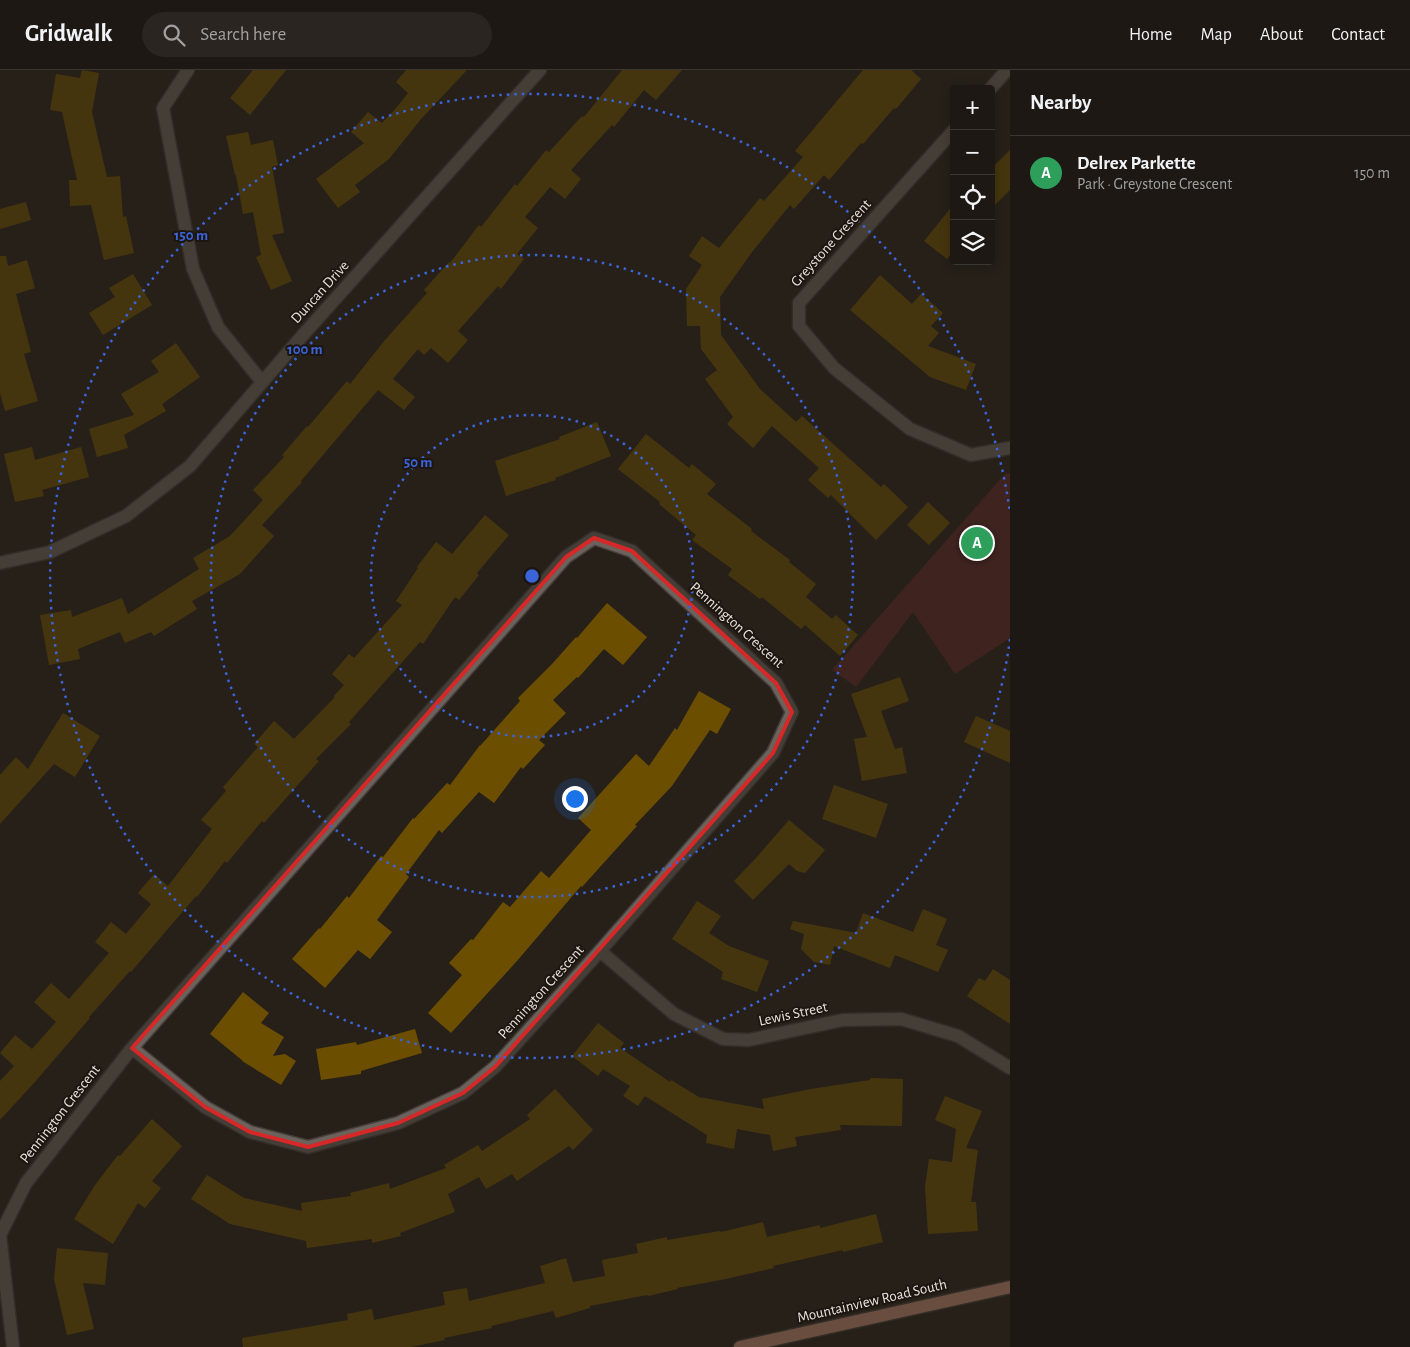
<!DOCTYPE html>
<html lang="en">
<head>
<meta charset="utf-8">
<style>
  :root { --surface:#1d1813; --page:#2a2521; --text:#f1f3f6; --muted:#a0a0a0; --line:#3b3733; --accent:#39d4a5 }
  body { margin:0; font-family:"Alegreya Sans",sans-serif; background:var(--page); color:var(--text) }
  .controls { position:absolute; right:15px; top:15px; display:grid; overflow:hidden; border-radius:5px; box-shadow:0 2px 12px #0003 }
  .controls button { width:45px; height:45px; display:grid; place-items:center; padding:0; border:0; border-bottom:1px solid var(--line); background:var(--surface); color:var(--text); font:25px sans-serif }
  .you { position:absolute; left:574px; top:728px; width:18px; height:18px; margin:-12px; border:4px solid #fff; border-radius:50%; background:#1a73e8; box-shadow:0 0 0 8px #1a73e833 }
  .badge { display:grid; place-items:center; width:32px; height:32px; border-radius:50%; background:var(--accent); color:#fff; font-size:16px; font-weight:700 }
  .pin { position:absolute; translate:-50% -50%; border:2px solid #fff; box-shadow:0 1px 5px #0006 }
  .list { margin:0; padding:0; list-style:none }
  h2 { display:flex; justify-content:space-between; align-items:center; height:65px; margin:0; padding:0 20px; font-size:21px }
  h2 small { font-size:16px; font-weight:400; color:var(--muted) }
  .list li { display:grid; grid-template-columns:32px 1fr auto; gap:15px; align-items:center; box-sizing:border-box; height:75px; padding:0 20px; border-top:1px solid var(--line) }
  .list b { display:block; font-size:19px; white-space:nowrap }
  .list p { margin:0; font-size:16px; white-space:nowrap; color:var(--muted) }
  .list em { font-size:16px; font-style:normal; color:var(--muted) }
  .icon { flex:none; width:28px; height:28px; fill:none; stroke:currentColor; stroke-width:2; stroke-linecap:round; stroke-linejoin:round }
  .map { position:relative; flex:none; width:1010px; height:1277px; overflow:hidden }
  header { display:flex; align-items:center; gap:30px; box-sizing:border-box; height:70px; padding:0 25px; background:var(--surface); border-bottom:1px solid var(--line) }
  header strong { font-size:24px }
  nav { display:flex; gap:28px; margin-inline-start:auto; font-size:18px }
  .search { width:350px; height:45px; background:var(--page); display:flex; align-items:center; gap:12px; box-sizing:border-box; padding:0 18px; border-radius:28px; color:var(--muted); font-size:19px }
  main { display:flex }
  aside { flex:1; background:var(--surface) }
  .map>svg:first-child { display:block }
  .green { fill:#5b2727 }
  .building { fill:#6b4e00 }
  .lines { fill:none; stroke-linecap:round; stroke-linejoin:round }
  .minor-casing { stroke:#443d39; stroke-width:15 }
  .major-casing { stroke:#443d39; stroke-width:15 }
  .minor { stroke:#6b625b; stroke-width:12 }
  .major { stroke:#ba856f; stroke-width:12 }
  .marked { fill:none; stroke:#d62828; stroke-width:4; stroke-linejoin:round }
  .ring { fill:none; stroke:#3b64d9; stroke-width:2.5; stroke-dasharray:2.5 5 }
  .labels { text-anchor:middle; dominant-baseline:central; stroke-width:4; stroke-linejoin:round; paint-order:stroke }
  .street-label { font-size:15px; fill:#e7e2dd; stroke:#1d1610 }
  .centre { fill:#3b64d9; stroke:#1d1610; stroke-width:2.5 }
  .ring-label { font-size:15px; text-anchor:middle; font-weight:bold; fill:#3b64d9; stroke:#1d1610; stroke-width:4; stroke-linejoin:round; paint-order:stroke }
</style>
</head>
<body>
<header>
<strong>Gridwalk</strong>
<div class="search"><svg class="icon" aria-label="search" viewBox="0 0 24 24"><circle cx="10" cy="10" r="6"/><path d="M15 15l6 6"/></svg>Search here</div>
<nav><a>Home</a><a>Map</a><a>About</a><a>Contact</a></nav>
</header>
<main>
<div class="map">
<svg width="1010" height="1277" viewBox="0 0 1010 1277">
  <rect width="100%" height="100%" fill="#272019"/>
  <polygon class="green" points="1010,403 1010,568 955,604 913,542 856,617 832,600 1005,404"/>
  <g class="building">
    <polygon points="82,0 99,3 92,42 107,107 120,106 123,147 126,146 134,183 104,190 91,135 70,136 69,110 77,110 62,42 50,40 56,4 80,8"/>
    <polygon points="253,0 286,0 250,45 230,28"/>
    <polygon points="406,0 467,0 421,49 389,89 355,115 360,122 338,138 316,109 364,73 351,62 368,42 382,53 397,37 408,23 396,12"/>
    <polygon points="622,0 682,0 656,30 644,20 614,57 612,55 571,100 581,109 565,129 550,117 525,147 538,158 517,184 524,189 501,219 498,216 458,261 468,270 448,293 431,278 424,285 418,279 393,309 415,327 404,340 378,320 301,411 302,412 262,455 274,466 240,504 192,531 197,539 154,566 151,562 125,573 120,562 78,579 80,589 49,595 40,545 71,540 72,547 122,528 128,544 199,499 193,488 230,466 263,430 253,420 284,387 282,385 307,356 308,357 347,311 350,314 385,270 427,223 424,220 449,192 450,193 479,155 481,157 515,114 517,116 546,80 549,82 582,46 584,47"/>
    <polygon points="863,0 911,0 921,9 896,39 894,38 863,74 861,73 829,110 824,105 794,139 790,135 752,182 720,227 721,265 760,319 796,352 802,346 881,417 884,414 908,437 876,470 831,425 828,428 808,410 819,398 772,356 753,378 727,354 733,347 705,309 717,300 701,279 700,256 687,256 686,219 702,195 689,186 702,166 719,178 760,128 764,131 803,87 795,81"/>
    <polygon points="248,62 251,75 273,70 278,95 272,97 284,163 272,165 292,211 271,220 256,187 261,185 253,142 243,144 236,105 235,105 226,66"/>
    <polygon points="1010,80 1010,120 991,139 991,99"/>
    <polygon points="26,132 31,150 0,159 0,139"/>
    <polygon points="954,134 954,180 947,189 924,171"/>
    <polygon points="0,186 6,186 8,196 27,190 35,218 16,224 31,282 24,284 38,331 5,341 0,323"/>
    <polygon points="133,204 152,235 103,265 89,243 115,227 109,218"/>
    <polygon points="880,205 912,234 921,224 943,243 931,256 939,263 928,276 976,294 966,320 930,307 850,240"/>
    <polygon points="176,273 200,307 162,334 166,341 124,365 128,378 97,387 89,359 134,345 121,324 159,302 151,291"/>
    <polygon points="597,352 611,386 555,408 556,410 506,426 495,391 560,369 559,367"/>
    <polygon points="646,364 689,398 692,394 716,414 707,424 752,459 751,461 790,490 789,492 816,514 806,527 832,549 836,545 858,565 840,586 805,555 801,559 762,527 760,529 728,505 732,499 692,470 696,465 659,434 660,432 618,399"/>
    <polygon points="32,377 35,390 81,377 89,407 42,420 44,426 15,432 4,384"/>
    <polygon points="928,432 950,453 929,475 907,455"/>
    <polygon points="485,445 509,465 477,503 479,505 459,530 455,527 423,574 420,572 349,652 351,654 316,689 319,691 264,753 262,751 227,793 225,791 197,827 196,826 131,902 130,901 89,947 90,948 34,1013 0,1050 0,1011 14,996 0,983 15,965 32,979 56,952 34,932 51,913 69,929 109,883 95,872 111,852 126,864 151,834 138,823 154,804 168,816 212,759 201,750 226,721 223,717 258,677 254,674 274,651 294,669 335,627 334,626 344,615 332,604 349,584 354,588 402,535 396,531 418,498 417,497 436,472 452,484"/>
    <polygon points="607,533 647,567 623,595 604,579 578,608 577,607 553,630 566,643 539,670 545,675 523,699 521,697 494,733 479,722 442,763 439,760 406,804 409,807 377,850 392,862 370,889 358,880 325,918 292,889 319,858 320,859 347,826 349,828 381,786 383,787 413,748 414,749 447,713 450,715 480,675 480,676 520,631 518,628 552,594 576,567 577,568"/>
    <polygon points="900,607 909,631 881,641 895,679 902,677 907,703 862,711 854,669 867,667 851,624"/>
    <polygon points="699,621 731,639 717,664 710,660 672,716 635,755 637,756 582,817 581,816 517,891 451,963 428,943 462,905 449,893 471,869 473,870 503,832 510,837 541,801 549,808 591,760 578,748 636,684 649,696 675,658 677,660"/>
    <polygon points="63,643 100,666 75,707 54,694 0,754 0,705 16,687 28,699"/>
    <polygon points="976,646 1010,661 1010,693 964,672"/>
    <polygon points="834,715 888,734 876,768 822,749"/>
    <polygon points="789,750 825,780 805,803 797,801 789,794 753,830 734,811 756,788"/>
    <polygon points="697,831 721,846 709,863 729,876 769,891 757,922 721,909 723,902 672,869"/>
    <polygon points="923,839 947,849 936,875 948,880 938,902 895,885 890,898 834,876 830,895 814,892 801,879 804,864 790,859 793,851 856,863 863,843 913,862"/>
    <polygon points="993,899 1010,910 1010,954 967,926 979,908 985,911"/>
    <polygon points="243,922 269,943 261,953 284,967 273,986 285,984 296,991 281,1015 242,991 243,991 210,964"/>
    <polygon points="598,953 624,973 620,978 670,1012 671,1010 699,1027 764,1039 762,1029 811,1019 870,1010 870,1008 903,1009 902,1056 840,1055 841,1060 795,1067 797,1076 773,1081 770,1065 737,1059 734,1079 706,1073 707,1065 645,1026 638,1036 623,1026 630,1016 603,999 598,1006 572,986"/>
    <polygon points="415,959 422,983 361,1001 361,1004 321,1010 316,979 356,972 357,975"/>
    <polygon points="555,1019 593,1060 573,1080 569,1076 517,1111 512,1104 486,1119 479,1107 448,1124 455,1142 400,1163 401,1166 372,1173 372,1169 307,1178 306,1171 230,1154 191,1129 207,1105 244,1128 302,1141 301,1133 351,1126 350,1123 389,1113 390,1119 446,1098 444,1095 478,1075 482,1081 530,1049 527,1045"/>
    <polygon points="945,1026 982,1041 966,1078 978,1080 971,1132 976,1132 978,1161 928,1164 925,1117 929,1089 952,1092 956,1059 935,1050"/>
    <polygon points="152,1049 182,1076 152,1111 161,1118 145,1138 138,1133 113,1174 74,1149 95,1115 118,1085 120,1086"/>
    <polygon points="876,1144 883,1172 843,1182 843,1180 773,1196 774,1198 721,1210 677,1218 678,1219 648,1226 647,1225 590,1236 590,1238 556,1248 553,1241 491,1256 492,1258 444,1268 445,1270 411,1277 243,1277 242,1268 348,1250 347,1244 372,1239 374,1250 445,1235 443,1222 467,1218 469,1231 545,1213 540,1196 566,1188 573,1212 605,1206 602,1190 638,1183 636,1174 667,1167 667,1170 720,1161 721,1162 763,1152 767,1167 820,1155 820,1158"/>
    <polygon points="57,1178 108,1183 105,1215 83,1213 94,1259 67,1265 54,1209"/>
  </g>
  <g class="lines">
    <defs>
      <g id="minor">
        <polyline points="188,0 163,38 193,199 218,257 262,312"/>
        <polyline points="990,19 1007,0"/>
        <polyline points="954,60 799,233 799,256 834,298 910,359 971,385 1010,378"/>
        <polyline points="0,493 50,482 126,446 190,396 303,265 540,0"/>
        <polyline points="600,881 674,944 723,969 749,970 843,950 901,949 958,966 1010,998"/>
        <polyline points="13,1277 0,1165 26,1113 132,978 566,487 594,468 632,481 776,613 792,642 773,683 600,881 495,997 463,1023 398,1053 308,1077 250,1062 205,1037 132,978"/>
      </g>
      <polyline id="major" points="740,1277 1010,1217"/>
    </defs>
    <use href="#minor" class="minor-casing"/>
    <use href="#major" class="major-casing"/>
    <use href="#minor" class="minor"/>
    <use href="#major" class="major"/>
  </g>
  <path d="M0 0H1010V1277H0ZM594,468L632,481L776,613L792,642L773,683L495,997L463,1023L398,1053L308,1077L250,1062L205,1037L132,978L566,487Z" fill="#272019" fill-opacity=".55" fill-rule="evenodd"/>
  <path class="marked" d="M594,468L632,481L776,613L792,642L773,683L495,997L463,1023L398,1053L308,1077L250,1062L205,1037L132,978L566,487Z"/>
  <g class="ring">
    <circle cx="532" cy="506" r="161"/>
    <circle cx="532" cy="506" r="321"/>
    <path d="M1010 569A482 482 0 1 1 1010 443"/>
  </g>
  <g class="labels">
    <g class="street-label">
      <text transform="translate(831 173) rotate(-48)">Greystone Crescent</text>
      <text transform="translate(320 222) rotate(-48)">Duncan Drive</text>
      <text transform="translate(737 555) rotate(42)">Pennington Crescent</text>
      <text transform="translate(541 922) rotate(-48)">Pennington Crescent</text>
      <text transform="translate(793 944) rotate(-12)">Lewis Street</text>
      <text transform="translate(60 1044) rotate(-52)">Pennington Crescent</text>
      <text transform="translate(872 1231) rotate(-13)">Mountainview Road South</text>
    </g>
  </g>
  <circle cx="532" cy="506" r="8" class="centre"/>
  <g class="ring-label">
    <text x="191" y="170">150 m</text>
    <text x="305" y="284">100 m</text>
    <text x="418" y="397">50 m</text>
  </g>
</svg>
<div class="controls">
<button>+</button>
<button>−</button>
<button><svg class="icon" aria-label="locate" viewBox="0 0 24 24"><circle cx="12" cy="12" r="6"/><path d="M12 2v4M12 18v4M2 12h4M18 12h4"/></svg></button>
<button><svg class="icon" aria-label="layers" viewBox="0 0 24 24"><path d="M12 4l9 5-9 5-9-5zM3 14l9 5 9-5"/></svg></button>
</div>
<div class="you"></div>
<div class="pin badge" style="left:977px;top:473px;background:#2e9e5b">A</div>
</div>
<aside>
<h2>Nearby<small></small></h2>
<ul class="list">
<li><span class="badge" style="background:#2e9e5b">A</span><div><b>Delrex Parkette</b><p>Park · Greystone Crescent</p></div><em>150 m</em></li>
</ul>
</aside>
</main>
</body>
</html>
